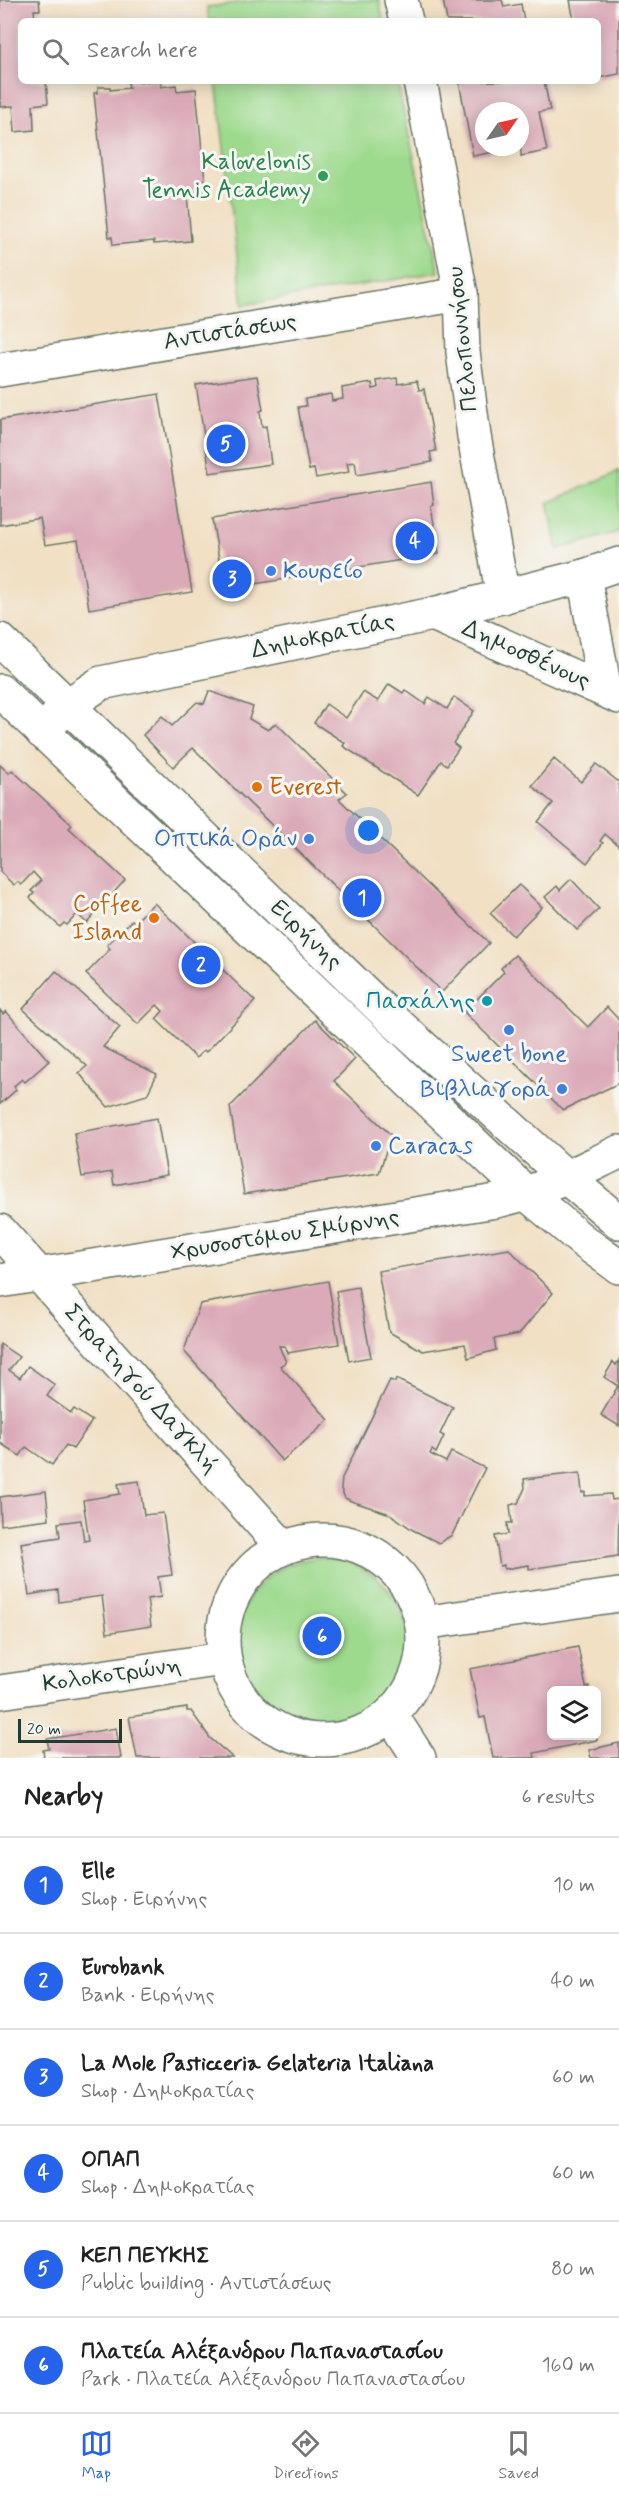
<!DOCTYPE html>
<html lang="en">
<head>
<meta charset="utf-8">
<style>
  :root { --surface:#fff; --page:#f2f2f2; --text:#222; --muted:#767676; --line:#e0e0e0; --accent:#2563eb }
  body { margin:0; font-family:Mynerve,sans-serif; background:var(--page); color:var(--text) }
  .controls { position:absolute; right:18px; bottom:18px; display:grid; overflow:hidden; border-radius:9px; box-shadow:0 3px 15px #0003 }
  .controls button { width:54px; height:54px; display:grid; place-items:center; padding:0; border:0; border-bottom:2px solid var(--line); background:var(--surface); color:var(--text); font:30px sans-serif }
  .compass { position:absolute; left:475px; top:102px; width:54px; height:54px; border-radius:50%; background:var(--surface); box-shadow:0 3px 15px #0003; rotate:56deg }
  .scale { position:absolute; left:18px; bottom:15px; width:104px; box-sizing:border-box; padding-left:6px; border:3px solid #1f3d34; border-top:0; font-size:16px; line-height:21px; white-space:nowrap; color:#1f3d34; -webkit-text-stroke:4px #f6f6f2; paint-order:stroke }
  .you { position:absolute; left:369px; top:831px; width:21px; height:21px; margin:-15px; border:4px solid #fff; border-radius:50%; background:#1a73e8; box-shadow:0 0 0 9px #1a73e833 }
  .badge { display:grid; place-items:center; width:39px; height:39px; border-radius:50%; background:var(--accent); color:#fff; font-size:20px; font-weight:700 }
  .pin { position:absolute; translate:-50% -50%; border:3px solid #fff; box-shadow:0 2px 6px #0006 }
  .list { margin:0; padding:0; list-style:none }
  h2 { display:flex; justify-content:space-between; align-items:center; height:78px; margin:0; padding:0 24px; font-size:26px }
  h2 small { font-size:20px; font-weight:400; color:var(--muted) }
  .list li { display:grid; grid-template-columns:39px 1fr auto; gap:18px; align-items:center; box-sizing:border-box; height:96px; padding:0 24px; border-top:2px solid var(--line) }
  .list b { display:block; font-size:22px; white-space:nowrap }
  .list p { margin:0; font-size:20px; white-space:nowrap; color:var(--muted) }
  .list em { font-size:20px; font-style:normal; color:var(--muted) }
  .icon { flex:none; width:33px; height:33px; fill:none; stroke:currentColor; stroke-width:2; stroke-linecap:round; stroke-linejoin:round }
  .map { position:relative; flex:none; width:619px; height:1758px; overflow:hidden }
  .search { position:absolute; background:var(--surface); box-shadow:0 3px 15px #0003; left:18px; right:18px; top:18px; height:66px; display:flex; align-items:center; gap:15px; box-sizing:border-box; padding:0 21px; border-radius:9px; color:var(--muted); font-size:22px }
  .sheet { height:654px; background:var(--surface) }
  nav { display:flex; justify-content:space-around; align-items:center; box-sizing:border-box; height:84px; border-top:2px solid var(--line); background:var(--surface); font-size:16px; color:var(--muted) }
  nav a { display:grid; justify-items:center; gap:3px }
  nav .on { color:var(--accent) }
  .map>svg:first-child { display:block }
  .green { fill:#9eda8e; stroke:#5e8c61; stroke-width:1.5 }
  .building { fill:#dbaab8 }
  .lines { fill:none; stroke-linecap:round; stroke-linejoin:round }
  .minor-casing { stroke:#687666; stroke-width:36 }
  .tertiary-casing { stroke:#687666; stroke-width:36 }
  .secondary-casing { stroke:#687666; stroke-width:36 }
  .minor { stroke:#fff; stroke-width:33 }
  .tertiary { stroke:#fff; stroke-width:33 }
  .secondary { stroke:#fff; stroke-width:33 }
  .leisure-dot { fill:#2e9e5b; stroke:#f6f6f2; stroke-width:2 }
  .shop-dot { fill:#3f7fe0; stroke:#f6f6f2; stroke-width:2 }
  .food-dot { fill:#e8710a; stroke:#f6f6f2; stroke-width:2 }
  .culture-dot { fill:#0f9aa8; stroke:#f6f6f2; stroke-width:2 }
  .labels { text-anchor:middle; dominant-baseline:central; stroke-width:6; stroke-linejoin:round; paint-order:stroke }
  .leisure-label { font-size:24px; fill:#27864d; stroke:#f6f6f2; text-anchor:end }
  .street-label { font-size:24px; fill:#1f3d34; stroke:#f6f6f2 }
  .shop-label { font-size:24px; fill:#366cbe; stroke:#f6f6f2; text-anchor:start }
  .food-label { font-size:24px; fill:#c56008; stroke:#f6f6f2; text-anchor:start }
  .culture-label { font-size:24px; fill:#0d838f; stroke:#f6f6f2; text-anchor:end }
</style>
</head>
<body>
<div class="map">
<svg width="619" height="1758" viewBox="0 0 619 1758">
  <rect width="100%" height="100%" fill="#f6f6f2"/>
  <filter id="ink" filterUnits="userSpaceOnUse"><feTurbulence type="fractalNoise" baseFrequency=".0167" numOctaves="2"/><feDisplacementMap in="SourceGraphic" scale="12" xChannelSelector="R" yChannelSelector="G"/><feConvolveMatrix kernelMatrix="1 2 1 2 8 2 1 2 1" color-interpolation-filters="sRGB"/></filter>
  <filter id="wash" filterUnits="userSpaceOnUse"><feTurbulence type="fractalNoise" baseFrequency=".008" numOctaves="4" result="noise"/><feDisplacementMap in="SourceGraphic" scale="24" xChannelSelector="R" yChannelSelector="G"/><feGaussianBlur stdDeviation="1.35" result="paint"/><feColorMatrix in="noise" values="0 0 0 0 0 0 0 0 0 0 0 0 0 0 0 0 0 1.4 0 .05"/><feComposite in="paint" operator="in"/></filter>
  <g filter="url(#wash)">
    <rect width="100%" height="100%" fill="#f1e0c4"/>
    <g class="green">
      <polygon points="263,0 379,0 383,21 209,21 207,7"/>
      <polygon points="216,81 397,81 439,272 243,305"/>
      <polygon points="619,471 619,532 558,549 548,503"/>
      <circle cx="322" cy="1644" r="86"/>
    </g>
    <g id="blocks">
      <g class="building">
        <polygon points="0,0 39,0 40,10 34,10 35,21 21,21 21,81 46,81 48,103 33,105 34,130 15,132 13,106 0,107"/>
        <polygon points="443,0 502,0 504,7 521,4 524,21 447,21"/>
        <polygon points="570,0 619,0 619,74 598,78 598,21 574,21"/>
        <polygon points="161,81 161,87 176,85 177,91 196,89 206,191 187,193 191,241 154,244 154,241 113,245 112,237 109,237 94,93 98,93 98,87 110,87 110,90 129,88 128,82"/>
        <polygon points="459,81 544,81 550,110 539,112 547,151 521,156 520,111 484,111 484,147 515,148 473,156"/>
        <polygon points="257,376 263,410 260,411 262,427 266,426 271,464 210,473 196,385"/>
        <polygon points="397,378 398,384 417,381 419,390 424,389 436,451 430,452 432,462 357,475 355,462 347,463 349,472 316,478 314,469 309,470 298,407 306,406 305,399 331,394 332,401 343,399 342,388 372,383 373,389 378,388 377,381"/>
        <polygon points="159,394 192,592 89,609 78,540 45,545 40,518 0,525 0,420"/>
        <polygon points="431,482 434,505 431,506 439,554 224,589 212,519"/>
        <polygon points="389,684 403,693 405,690 425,704 429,697 447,709 454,697 474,711 453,743 459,748 447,765 441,761 418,795 343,746 345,743 314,723 326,704 346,718 363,692 378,701"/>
        <polygon points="209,691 253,707 249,719 268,730 276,723 347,793 339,799 489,943 442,992 193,748 173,767 143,735 162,716 172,726 197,702 204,704"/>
        <polygon points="554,759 581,782 596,764 619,782 619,846 605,834 600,841 603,843 587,863 538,822 553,803 532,786"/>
        <polygon points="0,765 9,773 12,770 72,825 69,828 125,880 87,923 77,914 67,925 64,923 60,927 30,898 34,893 31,891 41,881 33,872 21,885 18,882 14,885 0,872"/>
        <polygon points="571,879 599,909 577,930 545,897 557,886 560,890"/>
        <polygon points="519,885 542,907 513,936 490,913"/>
        <polygon points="154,903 255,1001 206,1052 204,1050 196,1058 156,1019 163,1011 157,1005 138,1024 86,974 110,949 107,945 132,920 135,922"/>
        <polygon points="515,955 588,1027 607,1007 619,1020 619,1083 563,1110 464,1012 504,972 501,968"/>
        <polygon points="56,971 120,1027 103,1047 157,1074 147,1095 108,1107 79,1073 87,1066 23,1009"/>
        <polygon points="0,1010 3,1014 6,1011 49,1061 25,1082 22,1079 14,1086 16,1090 0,1104"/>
        <polygon points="315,1020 355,1059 334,1081 391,1135 379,1173 244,1194 230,1107"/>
        <polygon points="157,1118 167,1175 114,1185 112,1172 82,1177 74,1133"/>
        <polygon points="509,1249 553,1293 519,1334 494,1339 496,1350 468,1358 465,1344 423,1351 389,1332 378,1271"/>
        <polygon points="328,1281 339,1344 288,1353 285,1346 279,1346 286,1362 280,1366 329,1420 282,1461 184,1351 200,1304"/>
        <polygon points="358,1287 371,1357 349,1361 336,1291"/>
        <polygon points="0,1344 19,1357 9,1370 20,1378 28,1366 55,1385 47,1396 71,1413 74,1409 92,1421 73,1449 66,1445 52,1465 26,1447 20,1456 0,1443"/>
        <polygon points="619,1360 619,1426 601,1415 618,1386 604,1377 613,1362 616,1365"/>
        <polygon points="396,1379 453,1407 440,1434 444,1436 436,1453 432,1450 430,1454 446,1462 451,1452 485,1468 452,1535 439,1543 413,1530 390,1514 351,1501 345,1498 341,1489 342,1478 390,1380 395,1382"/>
        <polygon points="580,1473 582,1493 585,1492 585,1496 611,1494 612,1500 619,1499 618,1556 529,1569 529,1565 504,1569 504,1565 500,1566 495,1536 508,1534 507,1523 512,1523 510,1505 518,1503 525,1488 524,1479"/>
        <polygon points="139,1481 144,1515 163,1513 172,1575 158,1577 161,1597 147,1599 151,1626 107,1633 102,1596 59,1602 58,1590 29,1595 21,1543 60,1537 58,1523 81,1520 84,1541 89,1540 83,1500 120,1494 118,1484"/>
        <polygon points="46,1491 49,1519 1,1525 0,1497"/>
        <polygon points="578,1647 586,1687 589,1686 590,1690 552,1690 552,1736 596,1736 597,1740 534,1753 535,1758 493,1758 485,1717 480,1718 470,1669"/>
        <polygon points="187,1708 187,1711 191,1711 210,1738 233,1758 137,1758 129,1717"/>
        <polygon points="116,1728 121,1758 44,1758 43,1750 49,1749 47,1739"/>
        <polygon points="619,1743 619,1758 591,1758 589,1750"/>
      </g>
    </g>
  </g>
  <g filter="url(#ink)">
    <use href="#blocks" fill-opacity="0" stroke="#687666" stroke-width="1.5"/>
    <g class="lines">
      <defs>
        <g id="minor">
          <polyline points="401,0 406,21"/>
          <polyline points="420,81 461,294 463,352 474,436 503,597"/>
          <polyline points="0,370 461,294"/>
          <polyline points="433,614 619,697"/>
          <polyline points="0,1231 282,1546"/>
          <circle cx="323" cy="1640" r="100"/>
          <polyline points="422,1623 619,1595"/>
          <polyline points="0,1692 223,1659"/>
          <polyline points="391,1715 419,1758"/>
        </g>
        <g id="tertiary">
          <polyline points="584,576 605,690"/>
          <polyline points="42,732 68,705 101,683 433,614 584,576 619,564"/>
          <path d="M0,1281L496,1201C544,1191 575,1173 619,1152"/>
        </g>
        <g id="secondary">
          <polyline points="0,640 391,1018 567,1178 619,1222"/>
          <polyline points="0,691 528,1195 583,1241 619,1267"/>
        </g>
      </defs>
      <use href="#minor" class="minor-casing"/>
      <use href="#tertiary" class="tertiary-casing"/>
      <use href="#secondary" class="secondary-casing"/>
      <use href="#minor" class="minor"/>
      <use href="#tertiary" class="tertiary"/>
      <use href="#secondary" class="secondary"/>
    </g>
  </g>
  <circle class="leisure-dot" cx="323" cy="176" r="6"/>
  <g class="shop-dot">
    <circle cx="271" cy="571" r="6"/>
    <circle cx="309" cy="839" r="6"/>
    <circle cx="509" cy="1030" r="6"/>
    <circle cx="562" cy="1089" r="6"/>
    <circle cx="376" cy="1146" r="6"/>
  </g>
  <g class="food-dot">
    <circle cx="257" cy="787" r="6"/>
    <circle cx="154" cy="918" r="6"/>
  </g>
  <circle class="culture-dot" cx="487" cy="1001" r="6"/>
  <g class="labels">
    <g class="leisure-label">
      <text x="311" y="162">Kalovelonis<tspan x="311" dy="28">Tennis Academy</tspan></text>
    </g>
    <g class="street-label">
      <text transform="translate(230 332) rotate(-9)">Αντιστάσεως</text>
      <text transform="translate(463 339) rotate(-96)">Πελοποννήσου</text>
      <text transform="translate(323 636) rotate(-12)">Δημοκρατίας</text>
      <text transform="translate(526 655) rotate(24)">Δημοσθένους</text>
      <text transform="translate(306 935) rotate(44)">Ειρήνης</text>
      <text transform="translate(285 1235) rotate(-9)">Χρυσοστόμου Σμύρνης</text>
      <text transform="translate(141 1389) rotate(48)">Στρατηγού Δαγκλή</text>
      <text transform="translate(112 1675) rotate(-8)">Κολοκοτρώνη</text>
    </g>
    <g class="shop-label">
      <text x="283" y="571">Κουρείο</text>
      <text x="297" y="839" text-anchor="end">Οπτικά Οράν</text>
      <text x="509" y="1054" text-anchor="middle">Sweet bone</text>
      <text x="550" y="1089" text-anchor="end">Βιβλιαγορά</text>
      <text x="388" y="1146">Caracas</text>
    </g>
    <g class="food-label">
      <text x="269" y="787">Everest</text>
      <text x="142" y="904" text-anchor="end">Coffee<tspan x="142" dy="28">Island</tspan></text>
    </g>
    <g class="culture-label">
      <text x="475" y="1001">Πασχάλης</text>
    </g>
  </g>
</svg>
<div class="controls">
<button><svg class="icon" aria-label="layers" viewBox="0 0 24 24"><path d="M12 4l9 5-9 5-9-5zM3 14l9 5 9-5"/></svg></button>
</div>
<svg class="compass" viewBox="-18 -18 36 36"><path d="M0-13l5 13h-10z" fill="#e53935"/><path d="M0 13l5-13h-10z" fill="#767676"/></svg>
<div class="scale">20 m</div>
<div class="you"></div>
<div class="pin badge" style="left:362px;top:898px">1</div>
<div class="pin badge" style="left:201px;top:965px">2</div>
<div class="pin badge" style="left:232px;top:579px">3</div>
<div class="pin badge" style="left:415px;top:541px">4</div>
<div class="pin badge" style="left:226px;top:444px">5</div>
<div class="pin badge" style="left:322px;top:1636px">6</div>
<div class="search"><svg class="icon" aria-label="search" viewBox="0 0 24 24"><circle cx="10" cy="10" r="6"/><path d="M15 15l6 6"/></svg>Search here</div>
</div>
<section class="sheet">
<h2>Nearby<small>6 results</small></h2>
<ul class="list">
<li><span class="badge">1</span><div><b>Elle</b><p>Shop · Ειρήνης</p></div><em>10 m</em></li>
<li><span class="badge">2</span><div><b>Eurobank</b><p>Bank · Ειρήνης</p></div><em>40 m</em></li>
<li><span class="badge">3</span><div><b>La Mole Pasticceria Gelateria Italiana</b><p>Shop · Δημοκρατίας</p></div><em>60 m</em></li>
<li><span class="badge">4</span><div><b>ΟΠΑΠ</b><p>Shop · Δημοκρατίας</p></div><em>60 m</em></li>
<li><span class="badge">5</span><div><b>ΚΕΠ ΠΕΥΚΗΣ</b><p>Public building · Αντιστάσεως</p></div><em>80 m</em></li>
<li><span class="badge">6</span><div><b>Πλατεία Αλέξανδρου Παπαναστασίου</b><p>Park · Πλατεία Αλέξανδρου Παπαναστασίου</p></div><em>160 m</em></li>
</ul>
</section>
<nav>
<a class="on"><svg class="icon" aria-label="map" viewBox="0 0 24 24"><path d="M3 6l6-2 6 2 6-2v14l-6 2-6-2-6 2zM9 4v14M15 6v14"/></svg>Map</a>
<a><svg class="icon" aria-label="directions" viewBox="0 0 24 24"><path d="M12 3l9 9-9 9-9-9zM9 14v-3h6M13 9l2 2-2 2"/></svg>Directions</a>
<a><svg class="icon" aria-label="saved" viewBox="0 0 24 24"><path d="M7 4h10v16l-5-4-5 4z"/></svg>Saved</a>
</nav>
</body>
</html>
